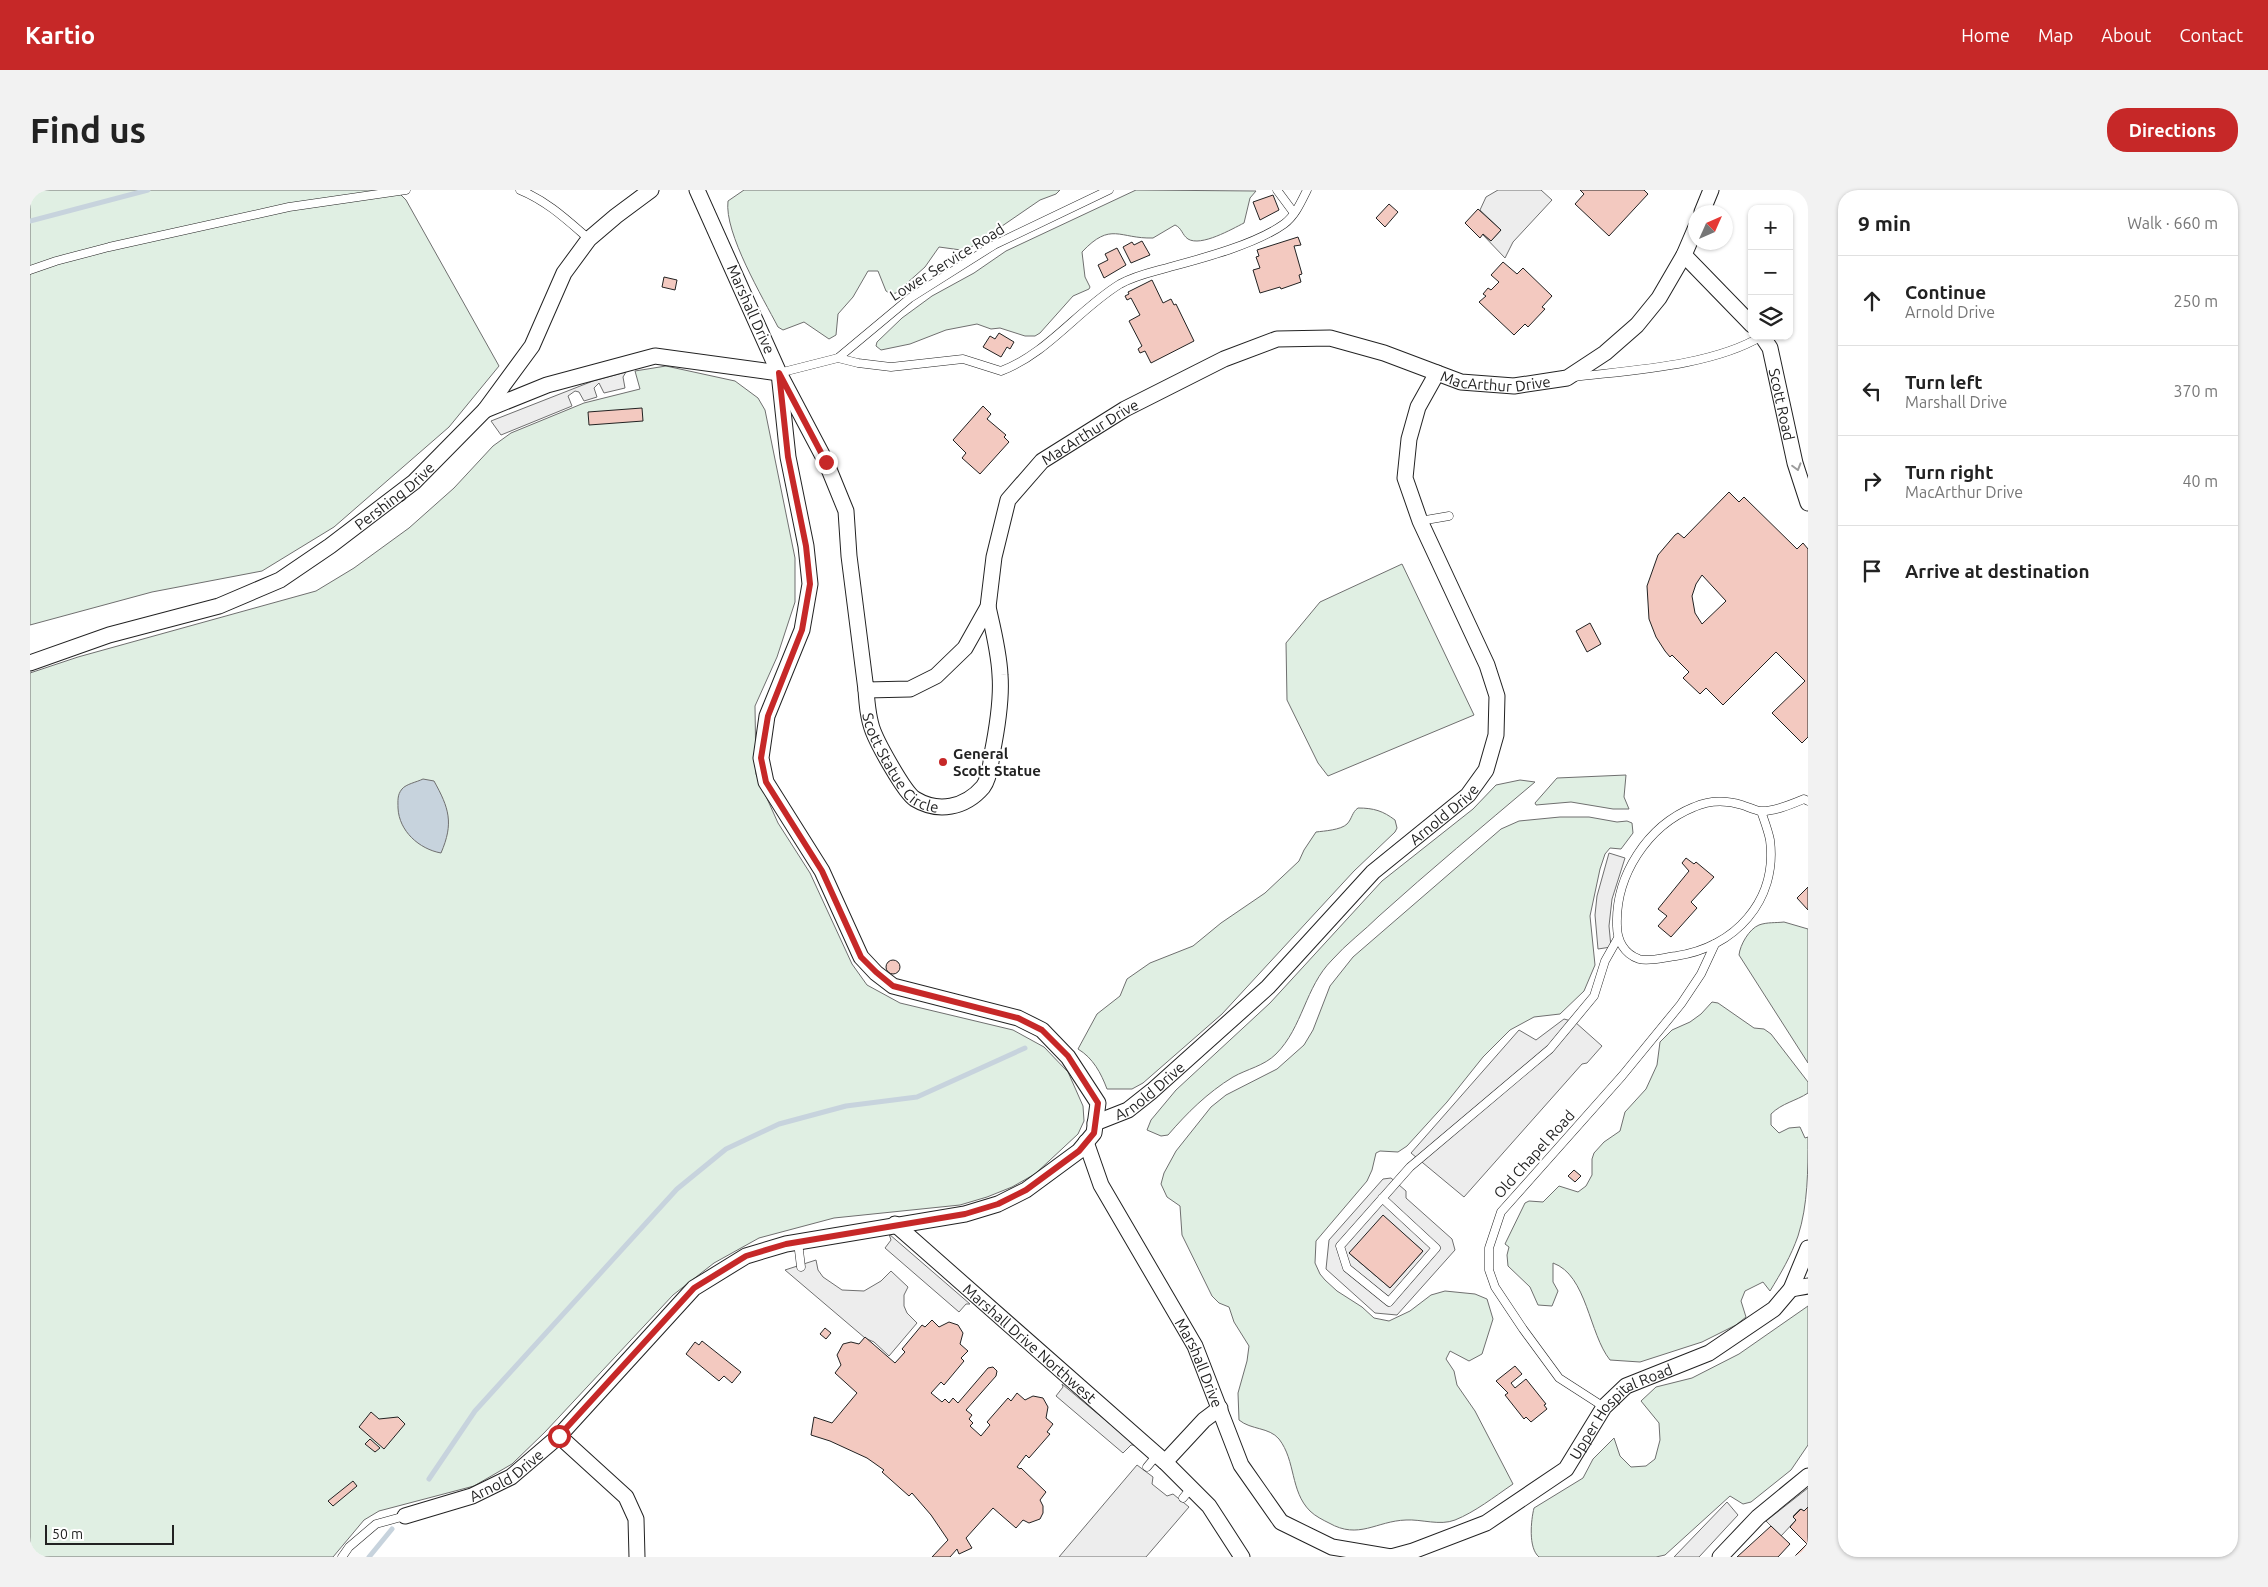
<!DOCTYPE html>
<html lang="en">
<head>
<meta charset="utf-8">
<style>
  :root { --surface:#fff; --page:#f2f2f2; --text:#222; --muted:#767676; --line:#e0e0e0; --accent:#c62828 }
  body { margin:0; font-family:Ubuntu,sans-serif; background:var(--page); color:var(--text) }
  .controls { position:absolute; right:15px; top:15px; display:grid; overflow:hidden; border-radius:10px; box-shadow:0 1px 4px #0004 }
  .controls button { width:45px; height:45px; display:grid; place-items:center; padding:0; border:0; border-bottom:1px solid var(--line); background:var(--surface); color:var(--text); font:25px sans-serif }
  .compass { position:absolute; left:1658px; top:15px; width:45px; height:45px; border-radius:50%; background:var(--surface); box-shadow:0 1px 4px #0004; rotate:45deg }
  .scale { position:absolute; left:15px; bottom:12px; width:129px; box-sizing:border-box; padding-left:5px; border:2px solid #222; border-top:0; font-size:14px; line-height:18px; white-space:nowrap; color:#222; -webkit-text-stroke:4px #fff; paint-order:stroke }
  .stop { position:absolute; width:15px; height:15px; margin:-11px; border:4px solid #c62828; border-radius:50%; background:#fff }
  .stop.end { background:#c62828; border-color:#fff; box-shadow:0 1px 5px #0008 }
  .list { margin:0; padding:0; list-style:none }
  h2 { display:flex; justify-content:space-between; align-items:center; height:65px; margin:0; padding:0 20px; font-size:21px }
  h2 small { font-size:16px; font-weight:400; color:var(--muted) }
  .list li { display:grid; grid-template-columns:32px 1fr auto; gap:15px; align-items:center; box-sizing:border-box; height:90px; padding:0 20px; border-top:1px solid var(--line) }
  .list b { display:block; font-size:19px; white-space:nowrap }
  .list p { margin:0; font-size:16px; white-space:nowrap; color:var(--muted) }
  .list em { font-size:16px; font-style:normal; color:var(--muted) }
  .icon { flex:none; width:28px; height:28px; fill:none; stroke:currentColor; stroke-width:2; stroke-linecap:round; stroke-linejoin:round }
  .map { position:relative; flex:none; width:1778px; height:1367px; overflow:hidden; border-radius:20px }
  header { display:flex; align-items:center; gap:30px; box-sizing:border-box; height:70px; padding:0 25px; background:var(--accent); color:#fff }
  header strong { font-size:24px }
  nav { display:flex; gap:28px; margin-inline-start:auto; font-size:18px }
  .intro { display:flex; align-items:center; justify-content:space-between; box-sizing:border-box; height:120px; padding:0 30px }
  h1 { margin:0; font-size:35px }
  .button { padding:12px 22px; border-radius:20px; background:var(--accent); color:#fff; font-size:18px; font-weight:700 }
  main { display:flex; gap:30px; padding:0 30px }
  aside { flex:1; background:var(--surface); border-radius:20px; box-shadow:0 1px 4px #0004 }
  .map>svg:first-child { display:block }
  .green { fill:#e0efe3; stroke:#6f6f6f }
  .parking { fill:#ededed; stroke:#6f6f6f; fill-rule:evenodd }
  .water { fill:#c7d3dd; stroke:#6f6f6f }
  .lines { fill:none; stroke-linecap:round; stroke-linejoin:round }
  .stream { stroke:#c7d3dd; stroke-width:5 }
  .building { fill:#f3c9c0; stroke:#222; fill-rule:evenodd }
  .lane-casing { stroke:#222; stroke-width:9 }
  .street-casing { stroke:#222; stroke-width:17 }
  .lane { stroke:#fff; stroke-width:8 }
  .street { stroke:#fff; stroke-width:15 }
  .oneway { stroke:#9c9c9c }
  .route { stroke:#c62828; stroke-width:6 }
  .poi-dot { fill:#c62828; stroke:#fff; stroke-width:2 }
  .labels { text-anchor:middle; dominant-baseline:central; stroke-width:4; stroke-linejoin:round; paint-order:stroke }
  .street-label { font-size:15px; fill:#222; stroke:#fff }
  .poi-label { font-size:15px; font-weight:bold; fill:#222; stroke:#fff; text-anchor:start }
</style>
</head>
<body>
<header>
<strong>Kartio</strong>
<nav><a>Home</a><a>Map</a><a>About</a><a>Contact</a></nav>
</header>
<div class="intro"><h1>Find us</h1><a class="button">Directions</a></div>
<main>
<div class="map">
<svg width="1778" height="1367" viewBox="0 0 1778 1367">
  <rect width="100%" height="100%" fill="#fff"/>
  <g class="green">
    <polygon points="0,0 366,0 376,10 469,176 419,237 304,337 232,381 122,402 0,435"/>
    <path d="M714,0H1030L1026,4L1010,10L943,56L931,60L909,57L895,77L866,103L861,104L856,101L848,81H838L823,107L808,124L806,145L799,149L774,132L753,140L748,137C733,108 694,43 698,11Z"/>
    <path d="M1106,0L1226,1L1220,8L1214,33C1202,39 1171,57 1158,49C1152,45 1152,38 1145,35L1123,48C1089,49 1081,31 1052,62L1055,87L1060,97L1059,99L1043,106L1010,143L1005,146H995L970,138L961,139L947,134L916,140L880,154L851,160L846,156L847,152L872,128L902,106L944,83L976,61Z"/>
    <polygon points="636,176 705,191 728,208 735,220 765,368 765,412 747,467 725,516 726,584 748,633 780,683 822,774 837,795 870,813 983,840 1014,857 1038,882 1053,916 1054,931 1048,944 1005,984 982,997 957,1007 930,1015 804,1028 729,1048 684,1073 643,1105 515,1242 482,1274 444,1296 349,1321 334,1330 303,1367 0,1367 0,483 48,467 286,401 324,378 379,338 424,298 463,256 481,243 554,213 610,199 605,181"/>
    <polygon points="1372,374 1444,525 1298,586 1288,573 1257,510 1256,453 1290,412"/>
    <polygon points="1596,585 1594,607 1599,619 1583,619 1541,612 1506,615 1505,613 1527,588"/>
    <path d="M1490,590L1505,592C1453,636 1400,680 1349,726C1334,741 1316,754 1302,770C1275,797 1273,837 1246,864C1234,876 1217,879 1203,887C1177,903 1157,923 1138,945L1131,946L1117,940L1121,930L1146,900L1240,813L1352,691L1443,619L1466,595Z"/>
    <path d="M1328,618C1344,618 1353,621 1365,630L1367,638L1365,642L1324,681L1192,824L1113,893L1102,899H1077C1071,883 1063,868 1048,859L1067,824L1090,806L1097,789L1120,773L1163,756L1191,733L1235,703L1269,671L1274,660L1286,642C1294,641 1311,640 1317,634C1322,629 1322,622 1328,618Z"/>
    <path d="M1530,627H1559L1587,632L1597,631L1602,633L1603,643L1591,659L1580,658L1575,664L1570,679L1560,726L1565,775L1554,801L1530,824L1504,827L1480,840L1453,867L1417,912L1377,956L1368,962L1350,961L1346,963L1342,980L1337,991L1286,1051L1285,1073L1290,1084L1295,1090L1307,1101L1332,1117L1344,1128L1359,1131L1380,1121L1401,1105L1415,1101L1445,1104L1457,1109L1463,1129L1452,1164L1439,1171L1420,1161L1416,1169L1424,1181L1427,1195L1445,1221L1483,1294C1464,1307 1445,1322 1425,1330C1410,1336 1391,1329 1376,1330C1346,1331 1329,1350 1299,1333C1293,1330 1285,1326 1280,1321C1260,1301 1266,1271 1249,1249C1239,1237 1221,1240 1209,1230L1208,1203L1217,1171L1219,1156L1204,1132L1199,1117L1189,1113L1182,1106L1152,1045L1150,1016L1137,1007L1131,994L1134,983L1146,961L1181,917L1196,905L1247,879L1274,855L1283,840L1300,796L1323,767L1471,639L1489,631Z"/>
    <path d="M1754,732L1778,739V873L1709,765C1710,755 1719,739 1729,735C1737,732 1746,733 1754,732Z"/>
    <path d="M1682,812L1688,813L1724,838L1734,839L1741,844L1778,892V903C1766,911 1752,913 1741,924V935L1749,943L1759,938L1770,937L1775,948L1778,947C1778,980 1778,1015 1768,1046C1761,1066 1751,1083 1740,1101L1733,1092L1715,1101L1711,1111L1716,1127L1706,1135L1672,1152L1610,1172L1580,1170C1559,1144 1557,1085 1523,1073V1092L1528,1101L1522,1116L1508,1115L1500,1097L1478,1076L1477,1065L1479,1057L1475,1054L1495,1013L1499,1011L1513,1012L1529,996L1548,1002L1556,996L1562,985V969L1564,963L1574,952L1590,941L1595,922L1616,899L1627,875L1630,852L1642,840L1660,832L1671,824Z"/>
    <path d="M1778,1116V1255L1761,1280L1721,1312L1713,1314L1700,1306L1635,1365L1626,1367H1509C1498,1358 1501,1330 1504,1318L1553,1288L1563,1269L1584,1248L1590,1266L1601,1277L1616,1276L1625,1269L1630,1250L1629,1233L1611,1211L1626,1197L1662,1188L1709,1164Z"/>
  </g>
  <g class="parking">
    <polygon points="1468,0 1511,0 1522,10 1483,52 1475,68 1453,45 1461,51 1471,40 1450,20 1456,7"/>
    <polygon points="596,182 593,187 595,198 574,203 569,193 564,198 567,207 554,211 549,202 545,201 538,206 542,216 471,245 461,231 563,191"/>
    <polygon points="1579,663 1595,668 1582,709 1579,736 1581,757 1568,759 1565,725 1567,706"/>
    <polygon points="1534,829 1545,832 1572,856 1557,873 1552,874 1434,1007 1381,963 1489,840 1506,850"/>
    <path d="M1361,988L1376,1001V1008L1422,1049L1425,1060L1367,1125L1345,1123L1296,1079L1299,1050L1353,989ZM1353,1026L1393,1061L1360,1098L1320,1064Z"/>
    <polygon points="859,1044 940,1114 936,1114 929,1122 855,1058 861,1050"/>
    <polygon points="786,1070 788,1080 793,1087 812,1100 834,1101 851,1091 861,1081 878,1097 874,1105 874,1116 877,1123 887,1133 859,1166 844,1152 835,1148 755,1080"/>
    <polygon points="1032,1194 1105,1255 1101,1255 1093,1263 1026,1206 1033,1197"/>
    <polygon points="1107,1275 1123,1287 1122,1294 1137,1306 1143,1304 1159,1317 1116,1367 1029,1367"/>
    <polygon points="1778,1298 1778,1317 1774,1321 1770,1319 1763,1326 1766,1330 1751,1346 1736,1331"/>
    <polygon points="1697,1312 1708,1325 1669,1367 1644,1367"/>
  </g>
  <path class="water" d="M393,589L404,591C419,618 424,633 411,663C389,659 369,641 368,618C368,611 367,605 372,599C376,594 387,592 393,589Z"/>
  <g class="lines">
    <g class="stream">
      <polyline points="0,31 118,0"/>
      <polyline points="399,1289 445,1221 647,999 696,959 749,934 816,916 887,907 995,858"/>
      <polyline points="339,1367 362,1339"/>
    </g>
  </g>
  <g class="building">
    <polygon points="1550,0 1614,0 1618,4 1579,46 1545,14 1554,4"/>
    <polygon points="1243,5 1249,20 1230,30 1223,12"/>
    <polygon points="1359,14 1368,22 1355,37 1346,28"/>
    <polygon points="1448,19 1471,40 1461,51 1453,44 1450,48 1435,33"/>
    <polygon points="1268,47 1271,55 1264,56 1272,84 1269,85 1271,92 1251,99 1250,97 1230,103 1223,80 1230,78 1226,67 1229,66 1227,60"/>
    <polygon points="1112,51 1120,65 1101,73 1093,57 1102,52 1104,55"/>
    <polygon points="1087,58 1096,75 1074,88 1068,75 1078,70 1075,64"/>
    <polygon points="1473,72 1487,84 1493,78 1522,106 1512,117 1515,119 1498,137 1495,134 1484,145 1449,112 1456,106 1453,104 1458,98 1461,100 1469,92 1461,85"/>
    <polygon points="634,87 647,90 645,100 632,97"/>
    <polygon points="1122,90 1133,113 1141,109 1144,115 1146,114 1164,151 1121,173 1115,161 1110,163 1108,159 1112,156 1099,131 1110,125 1101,108 1097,110 1095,106 1099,104 1098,102"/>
    <polygon points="969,143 984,152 980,159 977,157 971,167 953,157 960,146 965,149"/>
    <polygon points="953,216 961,224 957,229 976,245 974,247 979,252 950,284 932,268 936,263 923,250"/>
    <polygon points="612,218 613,231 559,235 558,222"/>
    <path d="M1699,302L1709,312L1714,307L1767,359L1773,353L1778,359V547L1772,553L1742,523L1775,491L1746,462L1693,515L1676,498L1670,504L1653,488L1659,482L1642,465L1640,467L1635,461L1626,447L1619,429L1617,396L1628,365L1645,345L1648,343L1654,348ZM1672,385L1696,411L1672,434L1665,423L1662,406L1666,394Z"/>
    <polygon points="1560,433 1571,454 1557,462 1546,441"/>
    <polygon points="1656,668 1664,674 1666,672 1684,687 1661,712 1667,718 1641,747 1628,736 1637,726 1628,719 1659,681 1652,673"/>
    <polygon points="1778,697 1778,720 1767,708"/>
    <circle cx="863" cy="777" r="7"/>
    <polygon points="1544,980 1551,986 1545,992 1538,986"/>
    <polygon points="1353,1025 1393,1061 1360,1098 1319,1063"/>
    <polygon points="902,1130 909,1137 919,1132 928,1135 933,1143 930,1154 938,1161 931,1168 934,1171 914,1195 911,1192 901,1203 912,1212 915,1209 919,1213 923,1208 928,1213 958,1178 963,1177 967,1181 966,1186 936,1220 942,1225 939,1229 943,1233 940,1236 951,1246 960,1235 957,1232 978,1208 981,1211 987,1203 995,1210 1003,1206 1013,1208 1018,1217 1016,1228 1023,1234 1017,1242 1020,1244 999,1268 996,1265 987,1277 990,1279 991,1278 1016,1302 1010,1310 1013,1316 1013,1323 1010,1329 999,1333 993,1330 986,1338 963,1318 936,1348 942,1358 929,1364 927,1359 920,1367 902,1367 918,1350 901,1325 882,1303 879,1306 852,1282 854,1280 837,1268 800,1251 781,1245 784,1227 802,1233 827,1203 805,1183 811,1175 807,1165 813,1154 821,1152 829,1154 835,1147 865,1173 875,1162 872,1159 892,1135 895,1137"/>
    <polygon points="795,1138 801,1143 796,1149 790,1144"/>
    <polygon points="672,1151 711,1182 702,1193 694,1186 689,1191 656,1164 665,1152 669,1155"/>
    <polygon points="1485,1176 1492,1184 1481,1193 1485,1198 1496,1189 1516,1214 1514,1215 1517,1219 1501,1232 1496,1227 1494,1229 1475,1205 1478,1203 1466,1191"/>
    <polygon points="341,1222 349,1229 368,1227 375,1234 354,1259 329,1237"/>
    <polygon points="340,1249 350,1258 345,1262 335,1254"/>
    <polygon points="323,1291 327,1296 303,1316 298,1311"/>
    <polygon points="1778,1317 1778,1367 1764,1367 1777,1354 1760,1337 1766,1330 1763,1327 1771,1319 1774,1321"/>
    <polygon points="1741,1336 1760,1354 1748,1367 1707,1367"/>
  </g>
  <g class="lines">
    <defs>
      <g id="lane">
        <path d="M490,0C517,11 537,30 559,49"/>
        <polyline points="1247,0 1264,23"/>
        <polyline points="0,80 26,71 79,57 259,17 376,0"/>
        <path d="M808,168L828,173L861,177L933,169L971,181C1017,164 1049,119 1090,94C1106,85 1123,82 1140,77C1174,68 1226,54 1254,34C1265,26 1271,12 1277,0"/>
        <polyline points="749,183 808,168 880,108 964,55 1079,0"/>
        <path d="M1544,187C1602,180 1682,176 1732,146"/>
        <polyline points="1390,331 1419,326"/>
        <path d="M1731,621C1734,630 1738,640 1740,650C1748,711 1704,758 1646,766C1636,767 1619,772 1609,769C1594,764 1587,750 1587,736C1585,686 1617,636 1664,617C1680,610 1696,610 1712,615C1718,617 1725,620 1730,621C1744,622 1762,614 1774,609L1778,611"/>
        <polyline points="1352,1008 1406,1058 1359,1112 1317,1078 1310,1056 1380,977 1520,859 1564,806 1575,771 1588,748"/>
        <polyline points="768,1052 771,1077"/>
        <polyline points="1574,1217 1529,1188 1493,1139 1465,1097 1459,1080 1459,1058 1471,1022 1592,886 1651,814 1671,784 1685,754"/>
        <polyline points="1117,1277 1127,1265"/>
        <polyline points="1153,1308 1161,1298"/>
        <polyline points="312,1367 319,1357 346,1334 375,1326"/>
      </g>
      <g id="street">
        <polyline points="1672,22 1681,0"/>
        <polyline points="1654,65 1722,135"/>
        <path id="s1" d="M1732,146L1740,158L1765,273L1778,313"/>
        <path id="s2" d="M455,220L517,195L625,166L749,183L796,272L816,321L819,366L836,500L880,499L906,486L935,458L958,417L964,367L978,310L1012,271L1095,219L1194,169L1247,149L1300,148L1354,163L1431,192L1484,196L1537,188L1575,163L1607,135L1629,108L1654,65L1666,37"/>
        <path id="s3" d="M0,473L79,445L189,416L250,390L300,356L384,292L455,220L502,156L534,83L559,49L586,26L621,0"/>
        <path id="s4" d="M836,500C837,514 838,528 843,541C848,554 874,602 885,609C908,623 935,618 953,597C959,589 961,574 962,564C967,539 972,510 970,485C969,462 963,439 958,417"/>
        <path id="s5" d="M1065,933L1098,920L1122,901L1238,797L1343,682L1438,605L1456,580L1466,545L1467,506L1457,475L1390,331L1375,288L1379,249L1388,217L1407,183"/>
        <path id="s6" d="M1056,952L1071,995L1165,1156L1211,1275L1251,1332L1302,1357L1361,1367L1383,1361L1456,1333L1536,1279L1574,1217L1596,1196L1679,1163L1744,1119L1761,1099L1778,1058"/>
        <path id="s7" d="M865,1034L1135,1272L1179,1316L1212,1367"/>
        <polyline points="1761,1099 1778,1096"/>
        <polyline points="529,1246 596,1307 606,1329 607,1367"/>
        <polyline points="1135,1272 1174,1230 1190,1218"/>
        <path id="s8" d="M375,1326L442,1306L481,1287L529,1246L664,1098L716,1066L756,1054L935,1024L968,1014L996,1000L1049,961L1064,943L1068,913L1038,867L1012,840L988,828L863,796L846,783L831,767L792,681L736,592L731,568L737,526L772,440L780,394L776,356L758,267L749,183L667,0"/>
        <polyline points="1690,1367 1728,1327 1778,1286"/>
      </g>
    </defs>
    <use href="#lane" class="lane-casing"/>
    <use href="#street" class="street-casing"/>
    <use href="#lane" class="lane"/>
    <use href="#street" class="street"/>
  </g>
  <defs><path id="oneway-chevron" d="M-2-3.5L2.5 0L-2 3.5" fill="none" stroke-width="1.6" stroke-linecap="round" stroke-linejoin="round" transform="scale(1.25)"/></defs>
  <use class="oneway" href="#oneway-chevron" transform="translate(1767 277) rotate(74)"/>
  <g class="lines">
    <polyline class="route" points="529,1246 664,1098 716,1066 756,1054 935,1024 968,1014 996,1000 1049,961 1064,943 1068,913 1038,866 1012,840 988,828 863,796 846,782 831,767 792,681 736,592 731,568 738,526 772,440 780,394 776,356 758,267 749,183 796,272"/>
  </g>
  <circle class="poi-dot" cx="913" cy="572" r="5"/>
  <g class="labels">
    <g class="street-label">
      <text transform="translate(917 72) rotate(-32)">Lower Service Road</text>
      <text transform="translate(721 119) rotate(66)">Marshall Drive</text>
      <text stroke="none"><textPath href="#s2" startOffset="1450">MacArthur Drive</textPath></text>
      <text stroke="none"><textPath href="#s1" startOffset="72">Scott Road</textPath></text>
      <text stroke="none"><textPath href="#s2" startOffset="1015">MacArthur Drive</textPath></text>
      <text stroke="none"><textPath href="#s3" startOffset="406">Pershing Drive</textPath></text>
      <text stroke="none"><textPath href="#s4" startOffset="85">Scott Statue Circle</textPath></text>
      <text stroke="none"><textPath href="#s5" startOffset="469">Arnold Drive</textPath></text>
      <text stroke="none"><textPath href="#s5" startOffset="64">Arnold Drive</textPath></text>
      <text transform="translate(1504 964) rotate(-48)">Old Chapel Road</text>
      <text stroke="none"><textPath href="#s7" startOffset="180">Marshall Drive Northwest</textPath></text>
      <text stroke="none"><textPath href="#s6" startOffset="249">Marshall Drive</textPath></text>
      <text stroke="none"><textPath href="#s6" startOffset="826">Upper Hospital Road</textPath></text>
      <text stroke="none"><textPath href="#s8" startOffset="110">Arnold Drive</textPath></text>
    </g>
    <g class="poi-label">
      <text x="923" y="563">General<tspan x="923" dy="17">Scott Statue</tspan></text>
    </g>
  </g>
</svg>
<div class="controls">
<button>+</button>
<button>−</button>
<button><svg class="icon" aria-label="layers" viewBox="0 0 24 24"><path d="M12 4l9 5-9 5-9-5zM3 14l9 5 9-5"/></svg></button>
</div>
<svg class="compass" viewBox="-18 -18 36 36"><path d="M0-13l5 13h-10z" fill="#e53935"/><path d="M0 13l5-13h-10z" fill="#767676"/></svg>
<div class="scale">50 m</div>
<div class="stop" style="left:529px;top:1246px"></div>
<div class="stop end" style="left:796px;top:272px"></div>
</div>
<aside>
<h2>9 min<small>Walk · 660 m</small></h2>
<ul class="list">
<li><svg class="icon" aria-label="ahead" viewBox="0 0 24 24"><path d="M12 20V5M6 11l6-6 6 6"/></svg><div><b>Continue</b><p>Arnold Drive</p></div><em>250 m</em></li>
<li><svg class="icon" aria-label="left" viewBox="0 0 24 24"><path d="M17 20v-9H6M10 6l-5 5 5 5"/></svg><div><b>Turn left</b><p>Marshall Drive</p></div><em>370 m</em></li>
<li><svg class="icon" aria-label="right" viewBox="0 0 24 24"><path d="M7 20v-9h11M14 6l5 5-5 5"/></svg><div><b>Turn right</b><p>MacArthur Drive</p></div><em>40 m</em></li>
<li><svg class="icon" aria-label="arrive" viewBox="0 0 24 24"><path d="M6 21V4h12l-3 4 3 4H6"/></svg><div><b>Arrive at destination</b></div></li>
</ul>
</aside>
</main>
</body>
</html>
